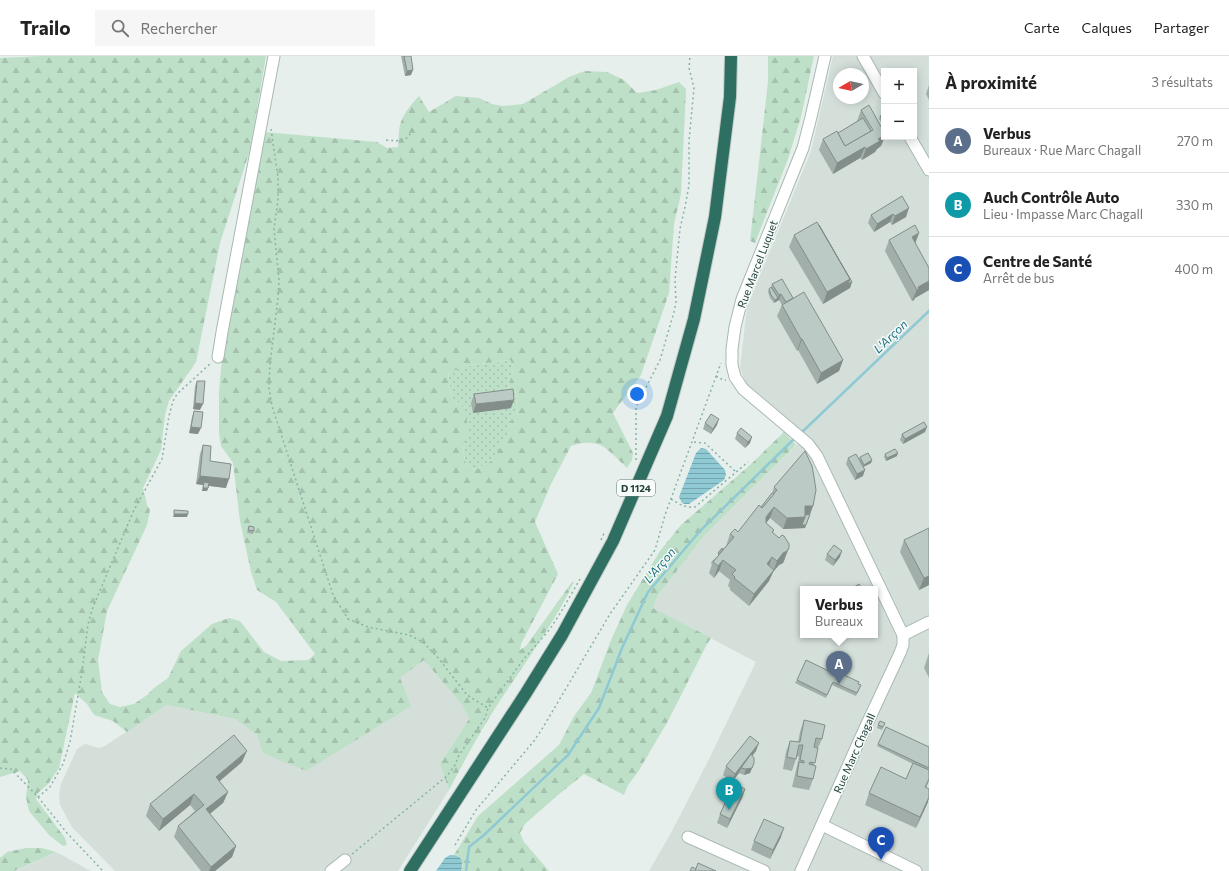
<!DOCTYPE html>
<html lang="fr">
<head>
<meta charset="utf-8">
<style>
  :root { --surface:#fff; --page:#f6f6f6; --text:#222; --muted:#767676; --line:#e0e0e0; --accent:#db2777 }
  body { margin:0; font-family:Commissioner,sans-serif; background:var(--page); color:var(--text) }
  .controls { position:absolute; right:12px; top:12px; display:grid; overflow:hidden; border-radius:0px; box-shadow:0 2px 10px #0003 }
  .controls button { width:36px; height:36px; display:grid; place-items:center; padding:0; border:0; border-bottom:1px solid var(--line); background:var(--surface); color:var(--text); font:20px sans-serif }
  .compass { position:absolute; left:833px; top:12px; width:36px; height:36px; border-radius:50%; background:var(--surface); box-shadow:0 2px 10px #0003; rotate:261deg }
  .you { position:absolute; left:637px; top:338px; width:14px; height:14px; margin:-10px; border:3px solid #fff; border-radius:50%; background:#1a73e8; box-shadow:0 0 0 6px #1a73e833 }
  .badge { display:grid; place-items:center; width:26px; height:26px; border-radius:50%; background:var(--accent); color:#fff; font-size:13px; font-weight:700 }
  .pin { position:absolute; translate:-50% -33px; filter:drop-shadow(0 1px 2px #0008) }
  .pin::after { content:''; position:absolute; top:21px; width:14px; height:12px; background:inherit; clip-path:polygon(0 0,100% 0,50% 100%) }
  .popup { position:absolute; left:800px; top:530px; width:78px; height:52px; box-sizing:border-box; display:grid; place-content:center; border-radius:0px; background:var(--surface); filter:drop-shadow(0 1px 3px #0005); font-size:13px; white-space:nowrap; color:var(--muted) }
  .popup b { font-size:15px; color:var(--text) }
  .popup::after { content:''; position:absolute; left:50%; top:100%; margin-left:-8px; border:8px solid transparent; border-top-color:var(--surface) }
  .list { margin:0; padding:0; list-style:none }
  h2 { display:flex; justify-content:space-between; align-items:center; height:52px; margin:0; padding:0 16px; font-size:17px }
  h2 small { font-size:13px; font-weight:400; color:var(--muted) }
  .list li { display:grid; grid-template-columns:26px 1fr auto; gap:12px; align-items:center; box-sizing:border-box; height:64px; padding:0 16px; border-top:1px solid var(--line) }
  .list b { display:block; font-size:15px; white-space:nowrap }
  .list p { margin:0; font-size:13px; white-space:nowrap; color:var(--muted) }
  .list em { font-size:13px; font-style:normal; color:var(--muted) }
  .icon { flex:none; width:22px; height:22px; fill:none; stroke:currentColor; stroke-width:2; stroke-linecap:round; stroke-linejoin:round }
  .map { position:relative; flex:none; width:929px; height:815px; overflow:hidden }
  header { display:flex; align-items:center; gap:24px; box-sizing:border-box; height:56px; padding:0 20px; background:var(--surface); border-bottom:1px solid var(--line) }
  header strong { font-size:19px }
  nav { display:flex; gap:22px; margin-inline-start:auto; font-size:14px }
  .search { width:280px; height:36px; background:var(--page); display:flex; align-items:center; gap:10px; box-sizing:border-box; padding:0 14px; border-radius:0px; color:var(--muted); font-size:15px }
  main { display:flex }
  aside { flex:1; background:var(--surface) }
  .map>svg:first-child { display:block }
  .built { fill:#d4dfda; fill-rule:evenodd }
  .grass { fill:url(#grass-dots) }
  .forest { fill:url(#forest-firs); fill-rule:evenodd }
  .water { fill:url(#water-rules) }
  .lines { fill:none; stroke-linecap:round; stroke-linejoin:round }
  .stream { stroke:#8ec9d4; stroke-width:2.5 }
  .minor-casing { stroke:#a8b8b2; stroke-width:13 }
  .highway-casing { stroke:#c2cac8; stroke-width:14 }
  .path { stroke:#86b3a5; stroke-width:1.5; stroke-dasharray:2 3; stroke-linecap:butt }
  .minor { stroke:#fff; stroke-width:11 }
  .highway { stroke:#2f6f62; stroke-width:12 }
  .wall { fill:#a1aea9 }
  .shaded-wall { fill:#838d89 }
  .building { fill:#bbcac4; stroke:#838d89 }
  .labels { text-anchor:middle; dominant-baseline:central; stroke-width:3; stroke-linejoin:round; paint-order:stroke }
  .shield { fill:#f7fbf9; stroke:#637a73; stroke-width:1 }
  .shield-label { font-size:10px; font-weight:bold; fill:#24423a }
  .street-label { font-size:11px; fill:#24423a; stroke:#f7fbf9 }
  .water-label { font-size:12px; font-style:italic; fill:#1c6f80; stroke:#f7fbf9 }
</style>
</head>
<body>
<header>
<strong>Trailo</strong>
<div class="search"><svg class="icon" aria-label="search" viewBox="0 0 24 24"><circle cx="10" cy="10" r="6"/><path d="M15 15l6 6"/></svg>Rechercher</div>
<nav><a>Carte</a><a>Calques</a><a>Partager</a></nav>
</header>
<main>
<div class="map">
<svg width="929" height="815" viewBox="0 0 929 815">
  <defs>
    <pattern id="grass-dots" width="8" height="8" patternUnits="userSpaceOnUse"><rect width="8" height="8" fill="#bfe0c8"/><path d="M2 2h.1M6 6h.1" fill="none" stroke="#a4c1ad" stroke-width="1.8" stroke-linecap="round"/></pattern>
    <pattern id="forest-firs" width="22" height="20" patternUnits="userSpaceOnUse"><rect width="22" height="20" fill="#bfe0c8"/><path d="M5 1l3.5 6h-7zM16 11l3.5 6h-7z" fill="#a4c1ad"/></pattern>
    <pattern id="water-rules" width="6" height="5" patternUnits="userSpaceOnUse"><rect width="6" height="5" fill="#8ec9d4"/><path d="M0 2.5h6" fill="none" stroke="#74a5ad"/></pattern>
  </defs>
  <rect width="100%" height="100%" fill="#e6efeb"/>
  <g class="built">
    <path d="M833,0H929V815H649L671,777L707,707L756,606L653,552L658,539L705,479L807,379L746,327L740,312L747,251L811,95ZM884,15H914V81H884ZM839,18H863V42H839ZM803,533H875V579H803Z"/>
    <polygon points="424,604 462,649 469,663 440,708 449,734 398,815 115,815 72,771 60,749 59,738 61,728 77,693 85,688 99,692 105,690 166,649 235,663 257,679 400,621"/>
    <polygon points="56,796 91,815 14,815 15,815"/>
  </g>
  <polygon class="grass" points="510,304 514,311 508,332 515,335 518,357 512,359 509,379 490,406 475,414 466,408 463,395 467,375 462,350 451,341 448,315 473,309"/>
  <g class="forest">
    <path d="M41,0H266L250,94L220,187L196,306L169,345L165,359L161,394L143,432L147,449L150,454L147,469L107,555L98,604L102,636L110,648L120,651L134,648L147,639L154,632L168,622L181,595L212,568L229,562L240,565L264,596L281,605L308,604L315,598L276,546L257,534L251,516L240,465L233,407L221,390L219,377V336L222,302L264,76L377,86L387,92L398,91C399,86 398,80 399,75C400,61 410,50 419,40L429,56L456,40L479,42L492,48L502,50L523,48L569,21L585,15L607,16L624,24L637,37L656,34L679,26L686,33L681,138L674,168L669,237L641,319L613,357L633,397L632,404L627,412C621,406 606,391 600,389C591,385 579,387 571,390L551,428L535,466L558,518L521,588L520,594L526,590L572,526H574C551,574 517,617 489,662C475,685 462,709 449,734L440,708L469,663L462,649L424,604L400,622L411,650L306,715L263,697L257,679L235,663L166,649L127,676L113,665L94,659L87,648L75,637L59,712L48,728L38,737L36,743L65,782L67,789L63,790L49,779L29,755L26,741L28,724L20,715L0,721V2ZM510,304L514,311L508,332L515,335L518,357L512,359L509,379L490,406L475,414L466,408L463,395L467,375V363L462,350L451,341L448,316L473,309Z"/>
    <polygon points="768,0 814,0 801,61 788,103 755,187 750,185 768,26"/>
    <polygon points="784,376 796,389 705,479 658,539 653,552 711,582 707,588 668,665 638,716 628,729 624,739 584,718 558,739 525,768 520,777 524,786 549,815 461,815 463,809 458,800 454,799 478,760 559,689 574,660 591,637 611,584 627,549 660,495 681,469 750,409"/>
    <polygon points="26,792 42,792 56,796 14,815 0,815 0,802 7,796"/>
  </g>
  <g class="water">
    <polygon points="701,392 706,393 725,414 726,419 724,424 689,448 685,448 682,447 679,441 696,397"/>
    <path d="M450,799C461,798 464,805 461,815H436L445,802Z"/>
  </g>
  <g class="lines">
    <g class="stream">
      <polyline points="800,378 929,255"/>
      <polyline points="466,815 469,791 484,779 568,699 599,652 622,592 648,536 700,475 795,382"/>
    </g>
    <defs>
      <g id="minor">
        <polyline points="863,0 884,37"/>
        <polyline points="910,81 929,114"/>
        <polyline points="218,301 222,276 274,0"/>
        <polyline points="903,579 929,566"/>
        <polyline points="822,769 916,815"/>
        <polyline points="688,781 764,815"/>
        <polyline points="331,815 345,804"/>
        <polyline points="801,815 860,683 900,597 903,589 903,579 817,400 808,388 743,333 735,321 732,309 732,293 735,271 742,243 803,92 811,61 825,0"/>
      </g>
      <polyline id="highway" points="410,815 526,637 562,579 613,485 667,360 694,263 715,161 730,41 731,0"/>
    </defs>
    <use href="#minor" class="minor-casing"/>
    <use href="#highway" class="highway-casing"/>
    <g class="path">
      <polyline points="271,73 278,122 278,143 274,173 279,224 278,242 270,308 269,332 272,350 333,539 348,563 368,571 409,579 423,586 439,603 467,639 488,652"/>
      <path d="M386,84C400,85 409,87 413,70"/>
      <polyline points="716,320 723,324 726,324"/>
      <polyline points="694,386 705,387 736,416"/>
      <polyline points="636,404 636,351 660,304 674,256 676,246 675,223 680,173 685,151 689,129 689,85 694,32 689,12 690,0"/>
      <path d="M671,443C679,448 685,452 695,451L748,406"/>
      <polyline points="601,484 605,475"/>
      <polyline points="0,712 11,713 38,741 67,777 103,815"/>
      <polyline points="38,741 50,731 63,708 70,686 82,616 88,568 93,551 134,454 162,403 169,360 173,345 177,338 211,307"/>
      <polyline points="455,789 476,754 534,685 542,673 610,558 655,494 665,459 721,307"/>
      <polyline points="352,798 447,720 455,709 459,699 485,662 488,652 523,604 550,573 561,556 580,523"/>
    </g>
    <use href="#minor" class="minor"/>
    <use href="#highway" class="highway"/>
  </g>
  <g class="wall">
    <polygon points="401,0 411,0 411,19 405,20"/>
    <polygon points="929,29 929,44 926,38"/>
    <polygon points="861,54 881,90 877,93 875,96 862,104 860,102 833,118 819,94 823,83 838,77 857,65"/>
    <polygon points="884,58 884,68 883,69 879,63 880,60"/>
    <polygon points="902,140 906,161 892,169 890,166 874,176 868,167 871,159"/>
    <polygon points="919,177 915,187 929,212 929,234 915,242 914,244 912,245 885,195 889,184"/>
    <polygon points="794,179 852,226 850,232 823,248 789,191"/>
    <polygon points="772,228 793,242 843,304 839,315 817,328 798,294 797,295 777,260 782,249 779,244 774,247 770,242 768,236 769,233 771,231"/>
    <polygon points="197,325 200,354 193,353 195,330"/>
    <polygon points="474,338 511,352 473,357 471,347"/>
    <polygon points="194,355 198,378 189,377 192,361"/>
    <polygon points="705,367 717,369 711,378 703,373"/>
    <polygon points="925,376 903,388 900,384 902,378"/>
    <polygon points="737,377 750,387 745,392 735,383"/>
    <polygon points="203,389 210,405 226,432 209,430 207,435 202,435 203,429 196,428 200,398"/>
    <polygon points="885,398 897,400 886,405 884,401"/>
    <polygon points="860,401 872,404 871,407 863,411 863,420 855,424 846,408 848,402 859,403"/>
    <polygon points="774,431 813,450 805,472 783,473 770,462 766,467 774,474 773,477 785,503 783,507 779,509 773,516 769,525 749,550 730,534 730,532 728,530 730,524 719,515 714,522 709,517 712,508 711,508 712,505 718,500 718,497 723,493 726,490 730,478 738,476 761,451 772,437"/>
    <polygon points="249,470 254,475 253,478 247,477"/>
    <polygon points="904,484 929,529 919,534 900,496"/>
    <polygon points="827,498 840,501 833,510 825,504"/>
    <polygon points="929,597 929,622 924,612"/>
    <polygon points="837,619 858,628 860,632 856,640 832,629 826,642 795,627 797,624"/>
    <polygon points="804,664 822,683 817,694 814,709 813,723 809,734 792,731 799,701 797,700 792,715 783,713 786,696 790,685 798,686 800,676"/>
    <polygon points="885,667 882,674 877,672 878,669"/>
    <polygon points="878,688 929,691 929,725 926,732 928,746 916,772 865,749 869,737 906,723 913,708 877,690"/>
    <polygon points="756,695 752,700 754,707 750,717 744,719 739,717 732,726 723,719 726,710"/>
    <polygon points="242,706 219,726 228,736 223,747 210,758 236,790 232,801 215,815 201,815 174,781 178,770 195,755 190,749 159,775 146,760 150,748"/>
    <polygon points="745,733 742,742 727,772 717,767 720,758"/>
    <polygon points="781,781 770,803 751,794 754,785"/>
  </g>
  <g class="shaded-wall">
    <polygon points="413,14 411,19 405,20 407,15"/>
    <polygon points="884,80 884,81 885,81 881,90 877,93 875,96 862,104 866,93 878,83"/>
    <polygon points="865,91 860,102 833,118 837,107"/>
    <polygon points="909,152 906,161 892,169 895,160"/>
    <polygon points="893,158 890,166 874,176 877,168"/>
    <polygon points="919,177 915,188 912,181"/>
    <polygon points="850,223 852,226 850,232 823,248 827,236"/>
    <polygon points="929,225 929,234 915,242 914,244 912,245 918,231"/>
    <polygon points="781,238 779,244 774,247 775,244 778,242 779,239"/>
    <polygon points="801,283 802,283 798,294 797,295"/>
    <polygon points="843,304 839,315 817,328 821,317"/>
    <polygon points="514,344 511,352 473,357 476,348"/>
    <polygon points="195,347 203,348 200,354 193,353"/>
    <polygon points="719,363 717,369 711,378 713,373"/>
    <polygon points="191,371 201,372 198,378 189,377"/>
    <polygon points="927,371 925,376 903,388 905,383"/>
    <polygon points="752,381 750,387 745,392 748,386"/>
    <polygon points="898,397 897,400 886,405 887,402"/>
    <polygon points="872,404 871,407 863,411 864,409"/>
    <polygon points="865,414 863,420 855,424 857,418"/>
    <polygon points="200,420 229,423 226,432 203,429 204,426 203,429 196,428"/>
    <polygon points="203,432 208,432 207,435 202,435"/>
    <polygon points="805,450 813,450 805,472 783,473 787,462"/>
    <polygon points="774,451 770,462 763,471 766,461"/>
    <polygon points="174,458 188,458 187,461 173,461"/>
    <polygon points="789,492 783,507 779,509 773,516 777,505 783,497"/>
    <polygon points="842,495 840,501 833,510 835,504"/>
    <polygon points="772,501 768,513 767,508"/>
    <polygon points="723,504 719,515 714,522 718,510"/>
    <polygon points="774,514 769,525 749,550 754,538"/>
    <polygon points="929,520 929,529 919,534 924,522"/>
    <polygon points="759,687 756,695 743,712 741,712 739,717 732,726 735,718"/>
    <polygon points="247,695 242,706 211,732 216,721"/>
    <polygon points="754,707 750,717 744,719 746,713"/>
    <polygon points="745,733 742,742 727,772 730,763"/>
    <polygon points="228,736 223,747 202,764 206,753"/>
    <polygon points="194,738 190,749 159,775 163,763"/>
    <polygon points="929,741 928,746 916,772 920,761"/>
    <polygon points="784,772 781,781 770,803 773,794"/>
    <polygon points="236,790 232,801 215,815 209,815 211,811"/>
  </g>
  <g class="building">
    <polygon points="404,0 411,0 413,14 407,15"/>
    <polygon points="869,49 884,76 884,80 878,83 880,85 866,93 865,91 837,107 823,83 837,75 845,90 873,74 861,54"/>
    <polygon points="884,58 884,66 880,60"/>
    <polygon points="863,62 871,75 845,90 838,77"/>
    <polygon points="902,140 909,152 895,160 893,158 877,168 871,159"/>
    <polygon points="817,166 850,223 827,236 794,179"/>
    <polygon points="819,169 852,226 848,228 850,223"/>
    <polygon points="915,169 919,177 912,181 929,212 929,225 918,231 919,233 917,234 889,184"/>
    <polygon points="782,223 793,242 786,246 781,238 779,239 772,228"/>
    <polygon points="771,231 778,242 775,244 771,239 769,233"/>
    <polygon points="804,236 843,304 821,317 802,283 801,283 782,249"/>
    <polygon points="197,325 205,325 203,348 195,347"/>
    <polygon points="513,333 514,344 476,348 474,338"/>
    <polygon points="194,355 203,356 201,372 191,371"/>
    <polygon points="711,358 719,363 713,373 705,367"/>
    <polygon points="924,366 927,371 905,383 902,378"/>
    <polygon points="741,372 752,381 748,386 737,377"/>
    <polygon points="203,389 211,390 210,405 231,408 229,423 200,420"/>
    <polygon points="895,393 898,397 887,402 885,398"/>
    <polygon points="805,395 812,410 814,421 816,434 813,450 805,450 805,461 787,462 774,451 766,461 766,467 774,474 772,476 779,482 782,479 784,480 789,488 789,492 787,495 783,497 777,505 772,501 767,508 774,514 754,538 734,522 735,521 732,518 736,514 723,504 718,510 713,506 734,481 730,478 735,473 738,476 759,449 762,452 777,434 774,431"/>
    <polygon points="868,397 872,404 864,409 860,401"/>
    <polygon points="856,398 865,414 857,418 848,402"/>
    <polygon points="204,426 209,427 208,432 203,432"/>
    <polygon points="772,437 774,438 762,452 761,451"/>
    <polygon points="174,454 188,455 188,458 174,458"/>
    <polygon points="810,458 806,469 802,469 805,461 805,459"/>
    <polygon points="249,470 254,471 254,475 248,474"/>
    <polygon points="929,472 929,520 924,522 904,484"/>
    <polygon points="834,489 842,495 835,504 827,498"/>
    <polygon points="722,492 723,493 719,498 718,497"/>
    <polygon points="859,528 862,533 851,533"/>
    <polygon points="806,604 837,619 838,616 859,626 858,628 861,629 857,637 833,626 827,639 797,624"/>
    <polygon points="804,664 825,669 822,683 816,682 814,691 818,692 815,707 810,706 809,708 816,710 813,723 797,720 799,706 804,707 804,705 800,704 803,689 799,689 796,703 787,701 790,685 800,686"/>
    <polygon points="880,665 885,667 883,671 878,669"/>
    <polygon points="886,671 929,691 929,712 878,688"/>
    <polygon points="234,679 247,695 216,721 228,736 206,753 236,790 211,811 178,770 204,749 194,738 163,763 150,748"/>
    <polygon points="750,680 759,687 735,718 726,710"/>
    <polygon points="751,698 754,702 754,707 752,712 746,713 741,712"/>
    <polygon points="913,707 929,714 929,723 925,731 929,733 929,741 920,761 869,737 881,711 906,723"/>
    <polygon points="734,728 745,733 730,763 720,758"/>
    <polygon points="764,763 784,772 773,794 754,785"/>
    <polygon points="698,807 716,815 695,815"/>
    <polygon points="692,811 696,813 695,815 690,815"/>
  </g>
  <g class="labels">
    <rect class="shield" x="617" y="424" width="38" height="16" rx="3"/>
    <g class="shield-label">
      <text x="636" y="432">D 1124</text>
    </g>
    <g class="street-label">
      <text transform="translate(757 208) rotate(-69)">Rue Marcel Luquet</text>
      <text transform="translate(854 697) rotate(-66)">Rue Marc Chagall</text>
    </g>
    <g class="water-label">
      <text transform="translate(890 280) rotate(-44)">L'Arçon</text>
      <text transform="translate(659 509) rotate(-50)">L'Arçon</text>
    </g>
  </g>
</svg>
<div class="controls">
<button>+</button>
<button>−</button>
</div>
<svg class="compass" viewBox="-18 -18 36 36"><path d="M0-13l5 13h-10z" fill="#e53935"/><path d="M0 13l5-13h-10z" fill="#767676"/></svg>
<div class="you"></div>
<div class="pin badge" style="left:839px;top:628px;background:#5c6f8a">A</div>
<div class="popup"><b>Verbus</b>Bureaux</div>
<div class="pin badge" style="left:729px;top:754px;background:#0f9aa8">B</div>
<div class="pin badge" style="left:881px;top:804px;background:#1a4fb4">C</div>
</div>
<aside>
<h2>À proximité<small>3 résultats</small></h2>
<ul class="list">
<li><span class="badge" style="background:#5c6f8a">A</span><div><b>Verbus</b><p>Bureaux · Rue Marc Chagall</p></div><em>270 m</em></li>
<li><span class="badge" style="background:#0f9aa8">B</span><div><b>Auch Contrôle Auto</b><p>Lieu · Impasse Marc Chagall</p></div><em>330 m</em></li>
<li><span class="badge" style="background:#1a4fb4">C</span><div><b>Centre de Santé</b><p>Arrêt de bus</p></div><em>400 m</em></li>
</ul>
</aside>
</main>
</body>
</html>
